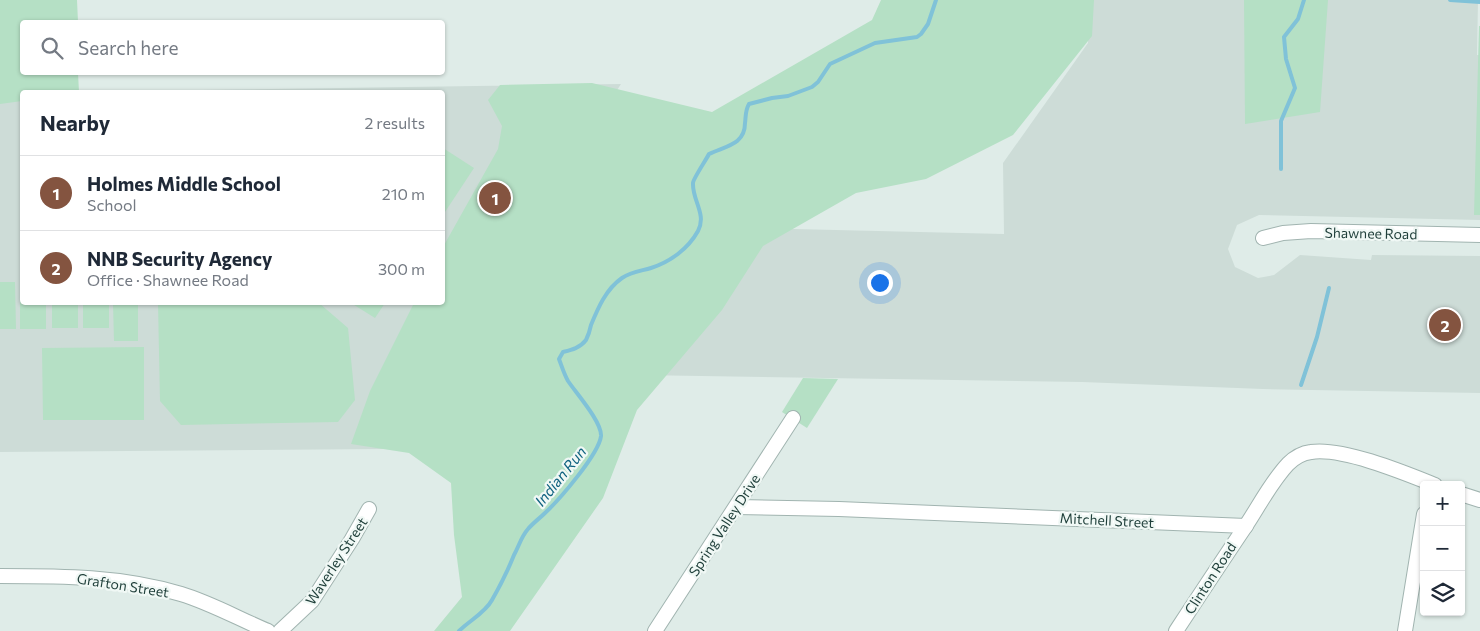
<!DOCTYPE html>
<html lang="en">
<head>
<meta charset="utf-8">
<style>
  :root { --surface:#fff; --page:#f6f6f7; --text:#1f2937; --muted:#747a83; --line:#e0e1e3; --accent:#845440 }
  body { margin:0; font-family:Commissioner,sans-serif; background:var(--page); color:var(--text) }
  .controls { position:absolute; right:15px; bottom:15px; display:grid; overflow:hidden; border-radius:5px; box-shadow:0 1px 4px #0004 }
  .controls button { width:45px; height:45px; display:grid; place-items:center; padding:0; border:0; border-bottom:1px solid var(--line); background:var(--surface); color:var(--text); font:25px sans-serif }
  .you { position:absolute; left:879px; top:282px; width:18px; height:18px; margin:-12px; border:4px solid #fff; border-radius:50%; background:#1a73e8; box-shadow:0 0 0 8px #1a73e833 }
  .badge { display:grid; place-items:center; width:32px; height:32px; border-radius:50%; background:var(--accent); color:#fff; font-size:16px; font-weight:700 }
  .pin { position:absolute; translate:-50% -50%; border:2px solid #fff; box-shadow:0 1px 5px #0006 }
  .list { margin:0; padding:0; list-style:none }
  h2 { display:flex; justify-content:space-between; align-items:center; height:65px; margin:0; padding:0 20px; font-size:21px }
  h2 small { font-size:16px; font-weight:400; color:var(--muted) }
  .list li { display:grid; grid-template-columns:32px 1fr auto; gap:15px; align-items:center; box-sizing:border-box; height:75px; padding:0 20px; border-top:1px solid var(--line) }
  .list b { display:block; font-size:19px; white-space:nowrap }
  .list p { margin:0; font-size:16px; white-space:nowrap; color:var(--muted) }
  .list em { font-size:16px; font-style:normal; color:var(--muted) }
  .icon { flex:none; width:28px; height:28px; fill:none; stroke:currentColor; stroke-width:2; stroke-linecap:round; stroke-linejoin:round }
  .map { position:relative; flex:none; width:1480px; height:631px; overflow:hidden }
  .search { position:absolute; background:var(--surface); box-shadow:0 1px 4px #0004; left:20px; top:20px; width:425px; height:55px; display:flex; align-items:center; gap:12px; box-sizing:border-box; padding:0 18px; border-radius:5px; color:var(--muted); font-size:19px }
  .panel { position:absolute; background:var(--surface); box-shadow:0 1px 4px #0004; left:20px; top:90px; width:425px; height:215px; border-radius:5px }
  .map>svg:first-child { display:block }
  .built { fill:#cddcd7 }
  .green { fill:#b5e0c5 }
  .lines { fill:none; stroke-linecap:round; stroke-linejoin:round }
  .stream { stroke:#80c2d8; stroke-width:4 }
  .minor-casing { stroke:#a1b4b0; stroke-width:16 }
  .minor { stroke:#fff; stroke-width:14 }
  .labels { text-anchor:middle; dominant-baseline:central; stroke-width:4.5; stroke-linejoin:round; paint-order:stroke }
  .street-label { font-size:14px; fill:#1e3e39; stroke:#f0f8f5 }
  .water-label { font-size:15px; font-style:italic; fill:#116381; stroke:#f0f8f5 }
</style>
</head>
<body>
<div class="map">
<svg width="1480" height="631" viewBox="0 0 1480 631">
  <rect width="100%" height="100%" fill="#dfece8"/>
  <g class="built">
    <polygon points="1089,0 1478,0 1477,55 1480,55 1480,220 1259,215 1237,225 1228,249 1235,267 1258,278 1274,275 1300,255 1371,260 1372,255 1480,256 1480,393 1263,389 1082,382 639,375 754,228 1004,234 1003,163 1088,43"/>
    <polygon points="621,84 385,449 0,452 0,93 22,93 22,302 442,302 442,92 57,92"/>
  </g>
  <g class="green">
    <polygon points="0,0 77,0 78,22 22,22 22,72 78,73 79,92 22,92 22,101 0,104"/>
    <polygon points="881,0 1094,0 1092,36 1013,135 926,179 856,193 763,246 722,310 637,410 603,498 510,631 434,631 462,597 454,535 451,483 409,453 351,444 370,391 414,303 442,302 443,247 498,149 502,126 488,100 500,85 592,83 712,112 872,20"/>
    <polygon points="1244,0 1328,0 1320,112 1245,124"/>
    <polygon points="1479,26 1480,26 1480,215 1474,215"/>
    <polygon points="443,148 474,168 443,215"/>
    <polygon points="22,281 22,302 46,303 46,329 20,329 20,282"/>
    <polygon points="0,282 15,282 16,329 0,329"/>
    <rect x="52" y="303" width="26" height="25"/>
    <rect x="83" y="303" width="26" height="25"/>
    <polygon points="113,303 138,303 138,341 114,341"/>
    <polygon points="158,303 319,303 348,328 355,400 338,422 181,425 160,401"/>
    <polygon points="351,303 385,303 375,318"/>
    <polygon points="144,347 144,420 43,420 42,348"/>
    <polygon points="803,378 838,379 807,428 782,412"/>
  </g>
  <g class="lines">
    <g class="stream">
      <polyline points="1450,0 1480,2"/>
      <polyline points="1281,169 1281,121 1295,88 1286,59 1284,37 1298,19 1304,0"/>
      <polyline points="1301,385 1317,337 1329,288"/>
      <path d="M459,631C470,620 485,613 492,600C500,586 508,570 514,555C519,546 521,537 528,529C533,523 540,518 545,513C559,500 599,454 601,436C602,422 576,393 568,381C564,374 562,367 559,359L563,352C571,350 580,348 586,340C588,336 590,330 591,325C598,308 606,289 622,278C631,272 641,271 651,268C670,262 688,249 698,231C707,214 692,200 693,183C693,179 706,160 709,154C725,146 745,145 745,123C746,116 745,111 749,104L772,98L788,96L812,87L818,82L830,64L875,43L917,37L921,34L928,24L936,0"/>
    </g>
    <defs>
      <g id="minor">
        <polyline points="1263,238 1283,233 1311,231 1480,235"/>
        <polyline points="1461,494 1480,500"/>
        <polyline points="737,507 839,509 1246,526"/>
        <path d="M0,576C61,576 122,576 181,594C211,603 239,619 268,631"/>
        <polyline points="280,631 312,601 352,539 369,509"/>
        <polyline points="655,631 793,418"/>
        <path d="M1176,631C1199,596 1222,561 1245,527C1259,506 1271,482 1288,464C1294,458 1303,453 1311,452C1342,447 1405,473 1435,485"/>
        <polyline points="1405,631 1424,514"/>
      </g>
    </defs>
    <use href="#minor" class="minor-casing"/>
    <use href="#minor" class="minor"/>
  </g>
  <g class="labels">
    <g class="street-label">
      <text transform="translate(1371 233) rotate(1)">Shawnee Road</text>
      <text transform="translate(1107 520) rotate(3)">Mitchell Street</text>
      <text transform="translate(724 525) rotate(-57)">Spring Valley Drive</text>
      <text transform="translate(336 561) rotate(-57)">Waverley Street</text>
      <text transform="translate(1210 578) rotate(-57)">Clinton Road</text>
      <text transform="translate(123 585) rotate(9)">Grafton Street</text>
    </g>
    <g class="water-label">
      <text transform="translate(560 476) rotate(-51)">Indian Run</text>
    </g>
  </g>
</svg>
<div class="controls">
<button>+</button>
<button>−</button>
<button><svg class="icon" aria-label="layers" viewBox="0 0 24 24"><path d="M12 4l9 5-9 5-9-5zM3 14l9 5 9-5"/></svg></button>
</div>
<div class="you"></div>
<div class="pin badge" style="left:495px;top:198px">1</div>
<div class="pin badge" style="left:1445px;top:325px">2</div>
<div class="search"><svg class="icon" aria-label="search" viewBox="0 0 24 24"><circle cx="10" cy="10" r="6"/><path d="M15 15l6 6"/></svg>Search here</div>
<section class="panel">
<h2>Nearby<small>2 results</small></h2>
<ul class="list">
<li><span class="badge">1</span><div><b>Holmes Middle School</b><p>School</p></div><em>210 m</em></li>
<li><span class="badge">2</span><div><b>NNB Security Agency</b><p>Office · Shawnee Road</p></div><em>300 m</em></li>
</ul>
</section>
</div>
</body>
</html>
